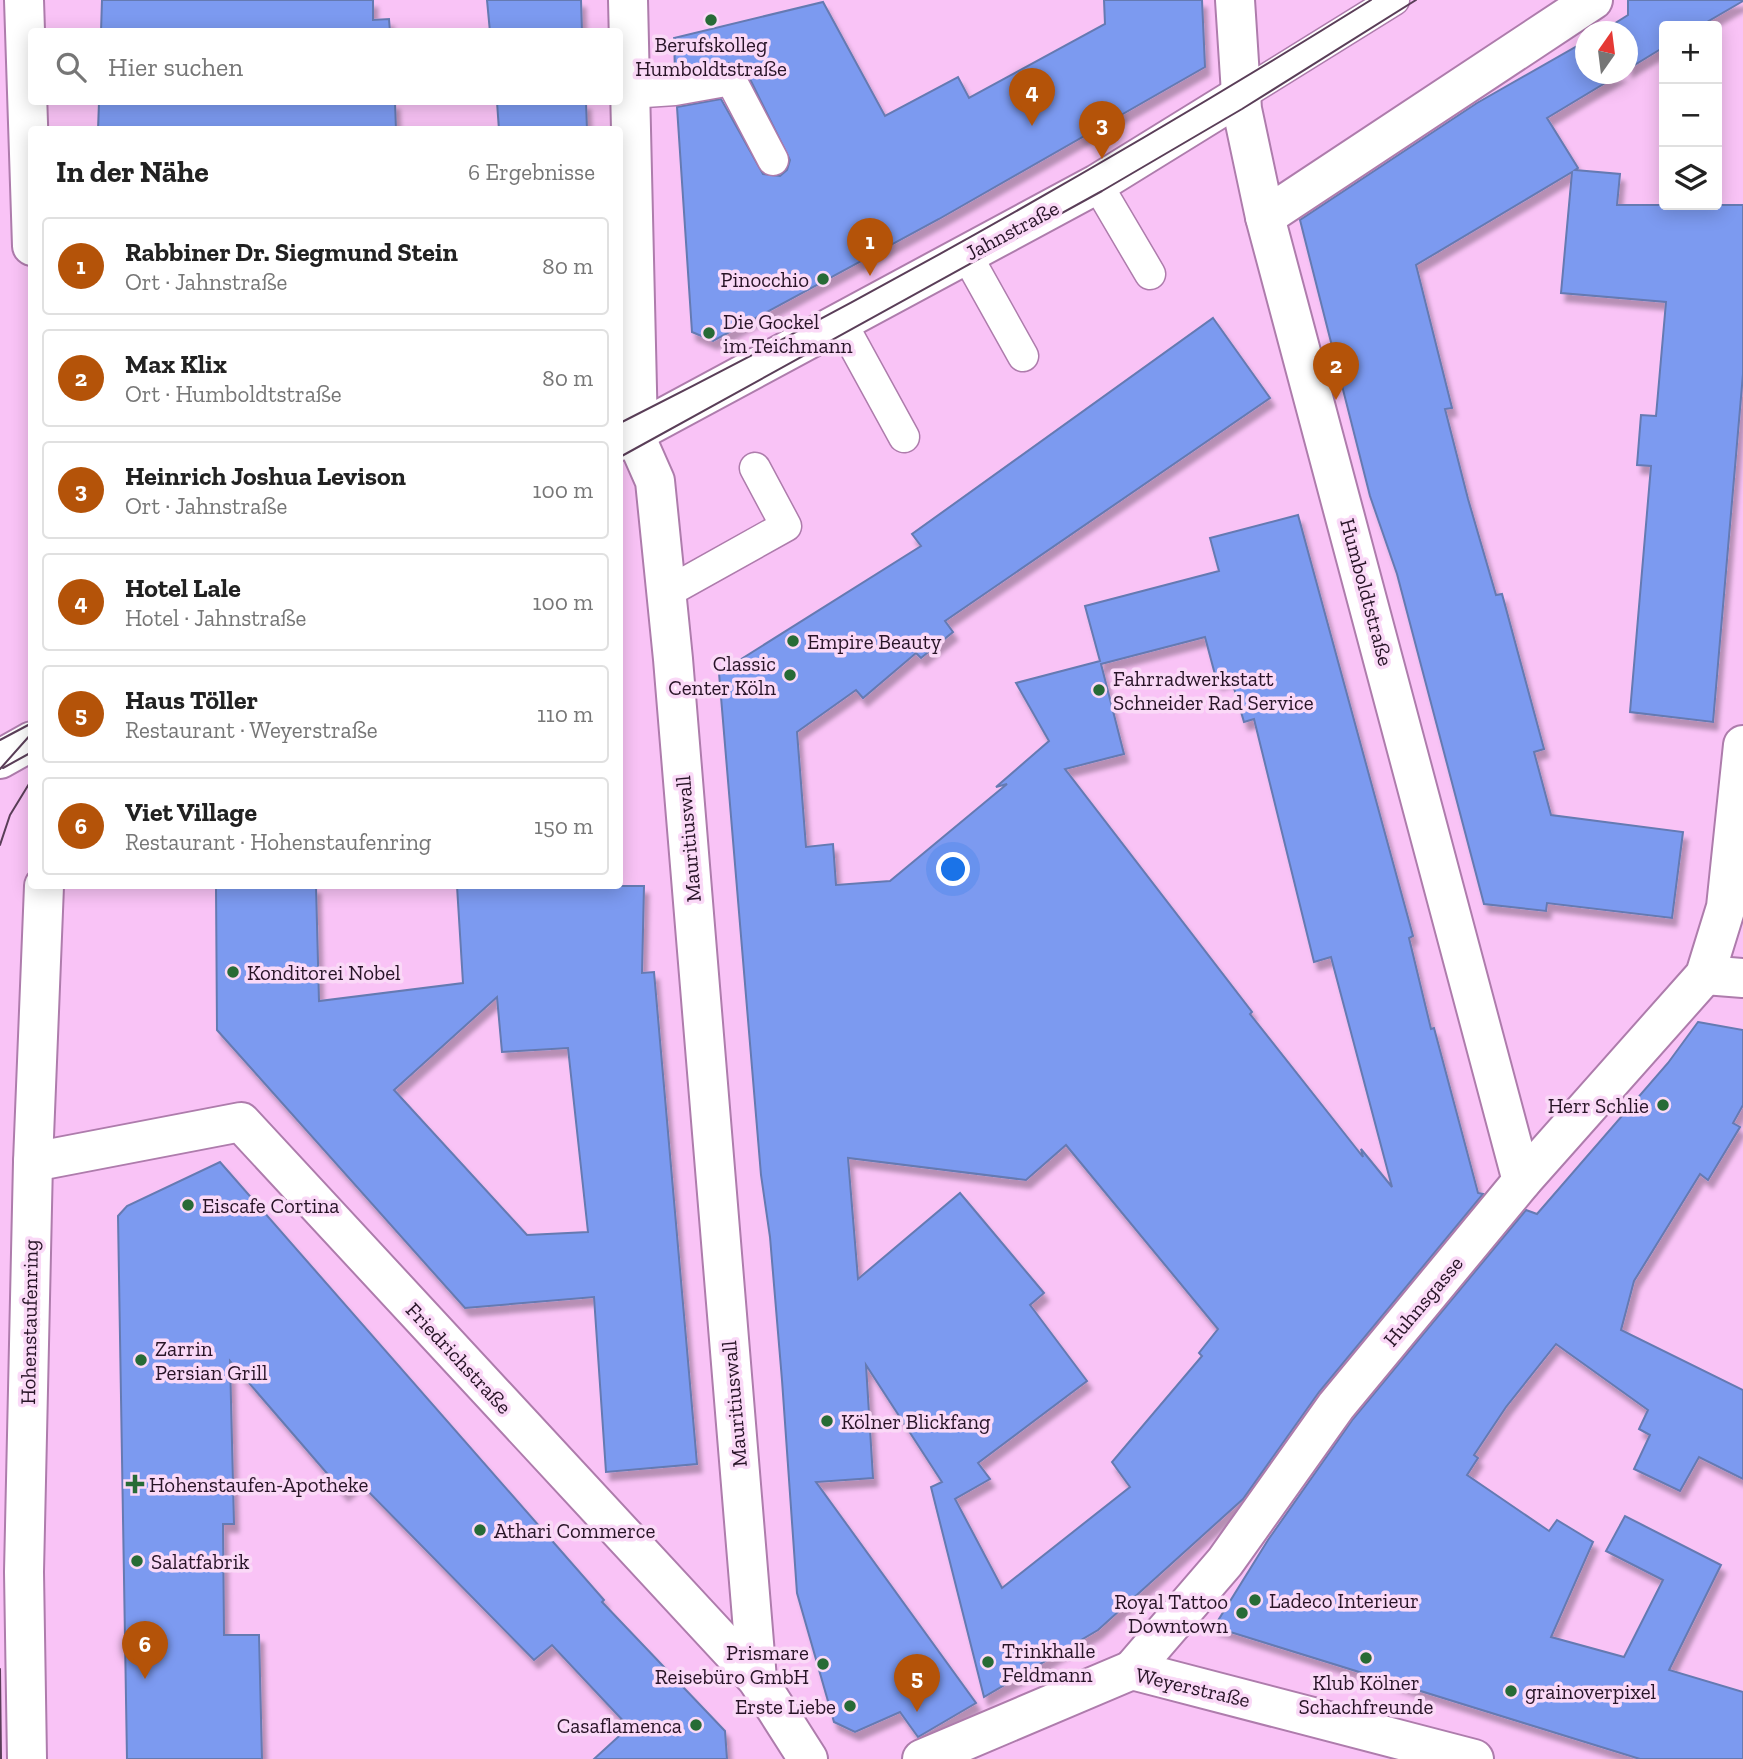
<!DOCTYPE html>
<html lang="de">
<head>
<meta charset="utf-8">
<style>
  :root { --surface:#fff; --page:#f2f2f2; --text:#222; --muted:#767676; --line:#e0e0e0; --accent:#b45309 }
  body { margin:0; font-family:"Zilla Slab",serif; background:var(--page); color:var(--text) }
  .controls { position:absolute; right:21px; top:21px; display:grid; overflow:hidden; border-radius:7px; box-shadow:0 4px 18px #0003 }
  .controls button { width:63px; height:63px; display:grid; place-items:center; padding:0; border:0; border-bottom:2px solid var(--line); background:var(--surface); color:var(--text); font:35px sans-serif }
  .compass { position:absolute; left:1575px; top:21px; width:63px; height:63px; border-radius:50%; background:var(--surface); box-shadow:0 4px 18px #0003; rotate:14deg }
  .you { position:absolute; left:954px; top:870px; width:24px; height:24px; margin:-18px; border:5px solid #fff; border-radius:50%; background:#1a73e8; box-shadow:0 0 0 10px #1a73e833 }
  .badge { display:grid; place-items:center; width:46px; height:46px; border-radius:50%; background:var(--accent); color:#fff; font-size:23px; font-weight:700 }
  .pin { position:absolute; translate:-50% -58px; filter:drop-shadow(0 2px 4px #0008) }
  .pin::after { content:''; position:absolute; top:37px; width:24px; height:21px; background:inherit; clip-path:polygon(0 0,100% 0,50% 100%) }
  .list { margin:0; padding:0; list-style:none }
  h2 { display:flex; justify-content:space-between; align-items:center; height:91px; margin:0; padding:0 28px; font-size:30px }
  h2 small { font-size:23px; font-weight:400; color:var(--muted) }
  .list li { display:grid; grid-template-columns:46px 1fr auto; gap:21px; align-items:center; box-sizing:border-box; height:98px; margin:0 14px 14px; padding:0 14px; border:2px solid var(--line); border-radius:7px }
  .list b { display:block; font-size:26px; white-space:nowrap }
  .list p { margin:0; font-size:23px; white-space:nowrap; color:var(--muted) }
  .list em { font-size:23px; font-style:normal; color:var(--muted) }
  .icon { flex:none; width:38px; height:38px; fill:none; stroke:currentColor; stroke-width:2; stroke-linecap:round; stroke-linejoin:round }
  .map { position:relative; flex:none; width:1743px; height:1759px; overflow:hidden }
  .search { position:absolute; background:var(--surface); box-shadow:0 4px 18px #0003; left:28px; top:28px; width:595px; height:77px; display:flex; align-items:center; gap:18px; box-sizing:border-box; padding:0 24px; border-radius:7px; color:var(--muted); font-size:26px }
  .panel { position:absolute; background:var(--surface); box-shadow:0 4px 18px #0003; left:28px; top:126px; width:595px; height:763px; border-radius:7px }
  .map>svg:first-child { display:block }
  .building { fill:#7c9af0; stroke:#657ab2; stroke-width:2; fill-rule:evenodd; filter:url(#shadow) }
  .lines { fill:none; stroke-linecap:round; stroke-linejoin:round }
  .service-casing { stroke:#ae7cac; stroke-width:33 }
  .minor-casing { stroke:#ae7cac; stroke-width:42 }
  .tertiary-casing { stroke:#ae7cac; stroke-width:42 }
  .primary-casing { stroke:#ae7cac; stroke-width:42 }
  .service { stroke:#fff; stroke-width:30 }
  .minor { stroke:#fff; stroke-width:38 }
  .tertiary { stroke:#fff; stroke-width:38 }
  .primary { stroke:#fff; stroke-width:38 }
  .tram { stroke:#5a3e58; stroke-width:2 }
  .poi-dot { fill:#276b36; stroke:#fad9f7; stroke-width:2.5 }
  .labels { text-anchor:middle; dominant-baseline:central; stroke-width:7; stroke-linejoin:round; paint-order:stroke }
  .poi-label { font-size:21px; fill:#281427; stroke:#fad9f7; text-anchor:start }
  .street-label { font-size:21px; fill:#281427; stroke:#fad9f7 }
</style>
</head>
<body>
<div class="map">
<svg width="1743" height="1759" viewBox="0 0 1743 1759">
  <defs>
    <filter id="shadow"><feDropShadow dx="4.5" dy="8" stdDeviation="2" flood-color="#0004"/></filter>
  </defs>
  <rect width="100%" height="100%" fill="#f9c3f6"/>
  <g class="building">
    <polygon points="102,0 373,0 373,20 389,19 390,32 101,32"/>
    <polygon points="487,0 581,0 582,32 490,32"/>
    <polygon points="1104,0 1202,0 1205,67 939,219 713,341 692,332 677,107 721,99 763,174 780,176 787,170 790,160 746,71 739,65 729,63 675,72 674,38 823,2 885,116 958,77 969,98 1105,24"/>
    <polygon points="1628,0 1743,0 1743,1 1700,26 1664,26 1664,47 1628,69 1628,32 1601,32 1628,15"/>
    <polygon points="1586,41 1586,74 1620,74 1547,118 1578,168 1575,170 1620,174 1617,205 1743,205 1743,374 1713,722 1630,712 1651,466 1637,465 1641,415 1656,416 1666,302 1561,293 1572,172 1416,265 1452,408 1445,409 1468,499 1496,595 1502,594 1544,749 1534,752 1551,815 1683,832 1672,918 1547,903 1546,911 1484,904 1397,574 1370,496 1300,220 1477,103"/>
    <polygon points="99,102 395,102 396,130 98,130"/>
    <polygon points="497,102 586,102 587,130 499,130"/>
    <path d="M1213,318L1270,398L945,621L953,632L921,658L916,653L863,698L856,690L797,732L806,847L833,844L836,885L890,881L1007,784L996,787L1049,741L1016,683L1100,661L1085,606L1219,571L1210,538L1298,515L1413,936L1409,938L1431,1029L1434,1028L1478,1193L1483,1194L1319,1392L1243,1499L1098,1630L984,1697L931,1487L942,1482L866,1365L873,1478L816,1482L976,1703L918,1737L900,1712L855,1732L834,1722L797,1593L782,1380L770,1237L761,1175L719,673L921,546L912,534ZM1205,637L1217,682L1231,678L1244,722L1254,719L1314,962L1331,957L1392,1187L1361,1149L1363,1157L1250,1014L1252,1012L1065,769L1124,754L1101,664ZM1066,1145L1218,1329L1199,1353L1202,1356L1112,1462L1130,1487L1002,1588L955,1499L990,1479L978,1463L1087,1381L1030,1305L1044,1293L960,1193L858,1279L848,1158L1026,1180Z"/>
    <path d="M216,886H316L319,1001L463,983L457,886H644L642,973L654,972L697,1464L606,1472L594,1297L465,1308L217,1030ZM497,997L502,1052L568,1048L588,1232L527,1235L394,1090Z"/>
    <polygon points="1698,1022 1743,1030 1743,1105 1733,1123 1740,1127 1708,1180 1700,1174 1634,1281 1621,1330 1743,1390 1743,1479 1699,1457 1680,1491 1634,1469 1650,1435 1639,1429 1648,1410 1556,1344 1506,1407 1474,1455 1478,1458 1467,1475 1549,1531 1557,1520 1593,1542 1551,1637 1624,1657 1663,1580 1606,1551 1625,1516 1721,1565 1669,1670 1743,1692 1743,1759 1640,1759 1214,1627 1268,1540 1353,1419 1526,1210 1537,1214 1668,1063"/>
    <polygon points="220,1162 604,1600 602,1602 725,1731 727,1759 594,1759 629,1727 552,1645 534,1660 358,1481 344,1493 230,1361 234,1524 223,1524 224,1635 259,1635 262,1759 127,1759 118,1216 127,1206"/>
  </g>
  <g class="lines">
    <defs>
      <g id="service">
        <polyline points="630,93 675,90 731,80 773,160"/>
        <polyline points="1241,95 1394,0"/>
        <polyline points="1097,184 1150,274"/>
        <polyline points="966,254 1023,356"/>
        <polyline points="841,322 904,437"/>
        <polyline points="666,593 786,526 755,468"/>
      </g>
      <g id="minor">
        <polyline points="628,0 638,432 640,447 655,481 673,659 757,1679"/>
        <polyline points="1235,0 1242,109 1265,217 1522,1181"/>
        <polyline points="1265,217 1593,0"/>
        <polyline points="620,441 1097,184 1241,95"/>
        <polyline points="1705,975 1743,978"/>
        <polyline points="33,1162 241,1122 757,1679 808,1759"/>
        <polyline points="1132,1670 1225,1562 1336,1406 1522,1181 1705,975 1726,907 1743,745"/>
        <polyline points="922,1759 1132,1670 1474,1759"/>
      </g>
      <polyline id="tertiary" points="0,759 32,741"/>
      <g id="primary">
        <polyline points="24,0 32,246"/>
        <polyline points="27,1759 24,1572 33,1162 44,886"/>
      </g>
    </defs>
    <use href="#service" class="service-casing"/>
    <use href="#minor" class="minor-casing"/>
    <use href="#tertiary" class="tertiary-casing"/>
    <use href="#primary" class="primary-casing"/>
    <use href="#service" class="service"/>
    <use href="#minor" class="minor"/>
    <use href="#tertiary" class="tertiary"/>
    <use href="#primary" class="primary"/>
    <g class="tram">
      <path d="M620,423C877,294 1127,152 1371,0"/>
      <polyline points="620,457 1102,191 1242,109 1416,0"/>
      <polyline points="0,740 32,723"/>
      <polyline points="3,768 32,752"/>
      <polyline points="0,769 32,733"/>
      <polyline points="0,845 10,815 32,779"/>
      <polyline points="0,1669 1,1759"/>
    </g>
  </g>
  <g class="poi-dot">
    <circle cx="711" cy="20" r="7"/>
    <circle cx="823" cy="279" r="7"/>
    <circle cx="709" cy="333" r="7"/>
    <circle cx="793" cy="641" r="7"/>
    <circle cx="790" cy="675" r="7"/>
    <circle cx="1099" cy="690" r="7"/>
    <circle cx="233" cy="972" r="7"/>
    <circle cx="1663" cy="1105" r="7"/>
    <circle cx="188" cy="1205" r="7"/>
    <circle cx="141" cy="1360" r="7"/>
    <circle cx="827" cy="1421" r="7"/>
    <path d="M131.5 1473.5h7v7h7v7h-7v7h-7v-7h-7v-7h7z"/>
    <circle cx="480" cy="1530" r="7"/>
    <circle cx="137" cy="1561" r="7"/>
    <circle cx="1255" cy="1600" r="7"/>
    <circle cx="1242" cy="1613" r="7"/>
    <circle cx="1366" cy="1658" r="7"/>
    <circle cx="988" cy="1662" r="7"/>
    <circle cx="823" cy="1664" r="7"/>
    <circle cx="1511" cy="1691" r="7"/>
    <circle cx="850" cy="1706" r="7"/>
    <circle cx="696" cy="1725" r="7"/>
  </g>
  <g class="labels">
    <g class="poi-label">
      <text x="711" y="44" text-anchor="middle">Berufskolleg<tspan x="711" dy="24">Humboldtstraße</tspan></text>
      <text x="809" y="279" text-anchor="end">Pinocchio</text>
      <text x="723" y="321">Die Gockel<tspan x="723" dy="24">im Teichmann</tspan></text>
      <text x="807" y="641">Empire Beauty</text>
      <text x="776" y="663" text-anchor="end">Classic<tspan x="776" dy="24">Center Köln</tspan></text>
      <text x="1113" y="678">Fahrradwerkstatt<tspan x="1113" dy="24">Schneider Rad Service</tspan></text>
      <text x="247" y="972">Konditorei Nobel</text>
      <text x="1649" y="1105" text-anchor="end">Herr Schlie</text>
      <text x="202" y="1205">Eiscafe Cortina</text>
      <text x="155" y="1348">Zarrin<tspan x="155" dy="24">Persian Grill</tspan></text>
      <text x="841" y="1421">Kölner Blickfang</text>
      <text x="149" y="1484">Hohenstaufen-Apotheke</text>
      <text x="494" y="1530">Athari Commerce</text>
      <text x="151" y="1561">Salatfabrik</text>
      <text x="1269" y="1600">Ladeco Interieur</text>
      <text x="1228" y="1601" text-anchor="end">Royal Tattoo<tspan x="1228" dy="24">Downtown</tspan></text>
      <text x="1002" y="1650">Trinkhalle<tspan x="1002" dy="24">Feldmann</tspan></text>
      <text x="809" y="1652" text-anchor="end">Prismare<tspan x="809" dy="24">Reisebüro GmbH</tspan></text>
      <text x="1366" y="1682" text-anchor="middle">Klub Kölner<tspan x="1366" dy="24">Schachfreunde</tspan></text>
      <text x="1525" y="1691">grainoverpixel</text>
      <text x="836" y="1706" text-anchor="end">Erste Liebe</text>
      <text x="682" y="1725" text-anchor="end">Casaflamenca</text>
    </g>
    <g class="street-label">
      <text transform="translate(1012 230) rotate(-28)">Jahnstraße</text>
      <text transform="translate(1367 592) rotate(75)">Humboldtstraße</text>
      <text transform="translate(688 839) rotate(-95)">Mauritiuswall</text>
      <text transform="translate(1423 1301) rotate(-50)">Huhnsgasse</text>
      <text transform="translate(29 1322) rotate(-89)">Hohenstaufenring</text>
      <text transform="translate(459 1358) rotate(47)">Friedrichstraße</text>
      <text transform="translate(734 1404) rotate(-95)">Mauritiuswall</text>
      <text transform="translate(1193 1687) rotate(13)">Weyerstraße</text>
    </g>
  </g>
</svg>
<div class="controls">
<button>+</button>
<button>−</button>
<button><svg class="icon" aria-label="layers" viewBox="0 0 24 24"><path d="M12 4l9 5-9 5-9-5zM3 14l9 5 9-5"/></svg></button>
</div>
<svg class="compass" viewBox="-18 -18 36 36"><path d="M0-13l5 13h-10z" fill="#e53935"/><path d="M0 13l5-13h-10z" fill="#767676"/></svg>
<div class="you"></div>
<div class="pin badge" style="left:870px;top:276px">1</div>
<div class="pin badge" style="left:1336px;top:400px">2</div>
<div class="pin badge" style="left:1102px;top:159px">3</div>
<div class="pin badge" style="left:1032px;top:126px">4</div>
<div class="pin badge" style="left:917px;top:1712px">5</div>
<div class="pin badge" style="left:145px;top:1679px">6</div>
<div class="search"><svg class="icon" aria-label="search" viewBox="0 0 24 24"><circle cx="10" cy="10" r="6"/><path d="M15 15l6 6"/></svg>Hier suchen</div>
<section class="panel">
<h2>In der Nähe<small>6 Ergebnisse</small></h2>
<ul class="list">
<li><span class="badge">1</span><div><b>Rabbiner Dr. Siegmund Stein</b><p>Ort · Jahnstraße</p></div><em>80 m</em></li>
<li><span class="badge">2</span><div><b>Max Klix</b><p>Ort · Humboldtstraße</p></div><em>80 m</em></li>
<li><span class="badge">3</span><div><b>Heinrich Joshua Levison</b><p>Ort · Jahnstraße</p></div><em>100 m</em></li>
<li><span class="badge">4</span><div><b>Hotel Lale</b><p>Hotel · Jahnstraße</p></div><em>100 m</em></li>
<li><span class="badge">5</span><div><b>Haus Töller</b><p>Restaurant · Weyerstraße</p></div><em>110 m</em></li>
<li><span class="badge">6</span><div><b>Viet Village</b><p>Restaurant · Hohenstaufenring</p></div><em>150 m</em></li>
</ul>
</section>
</div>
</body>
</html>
